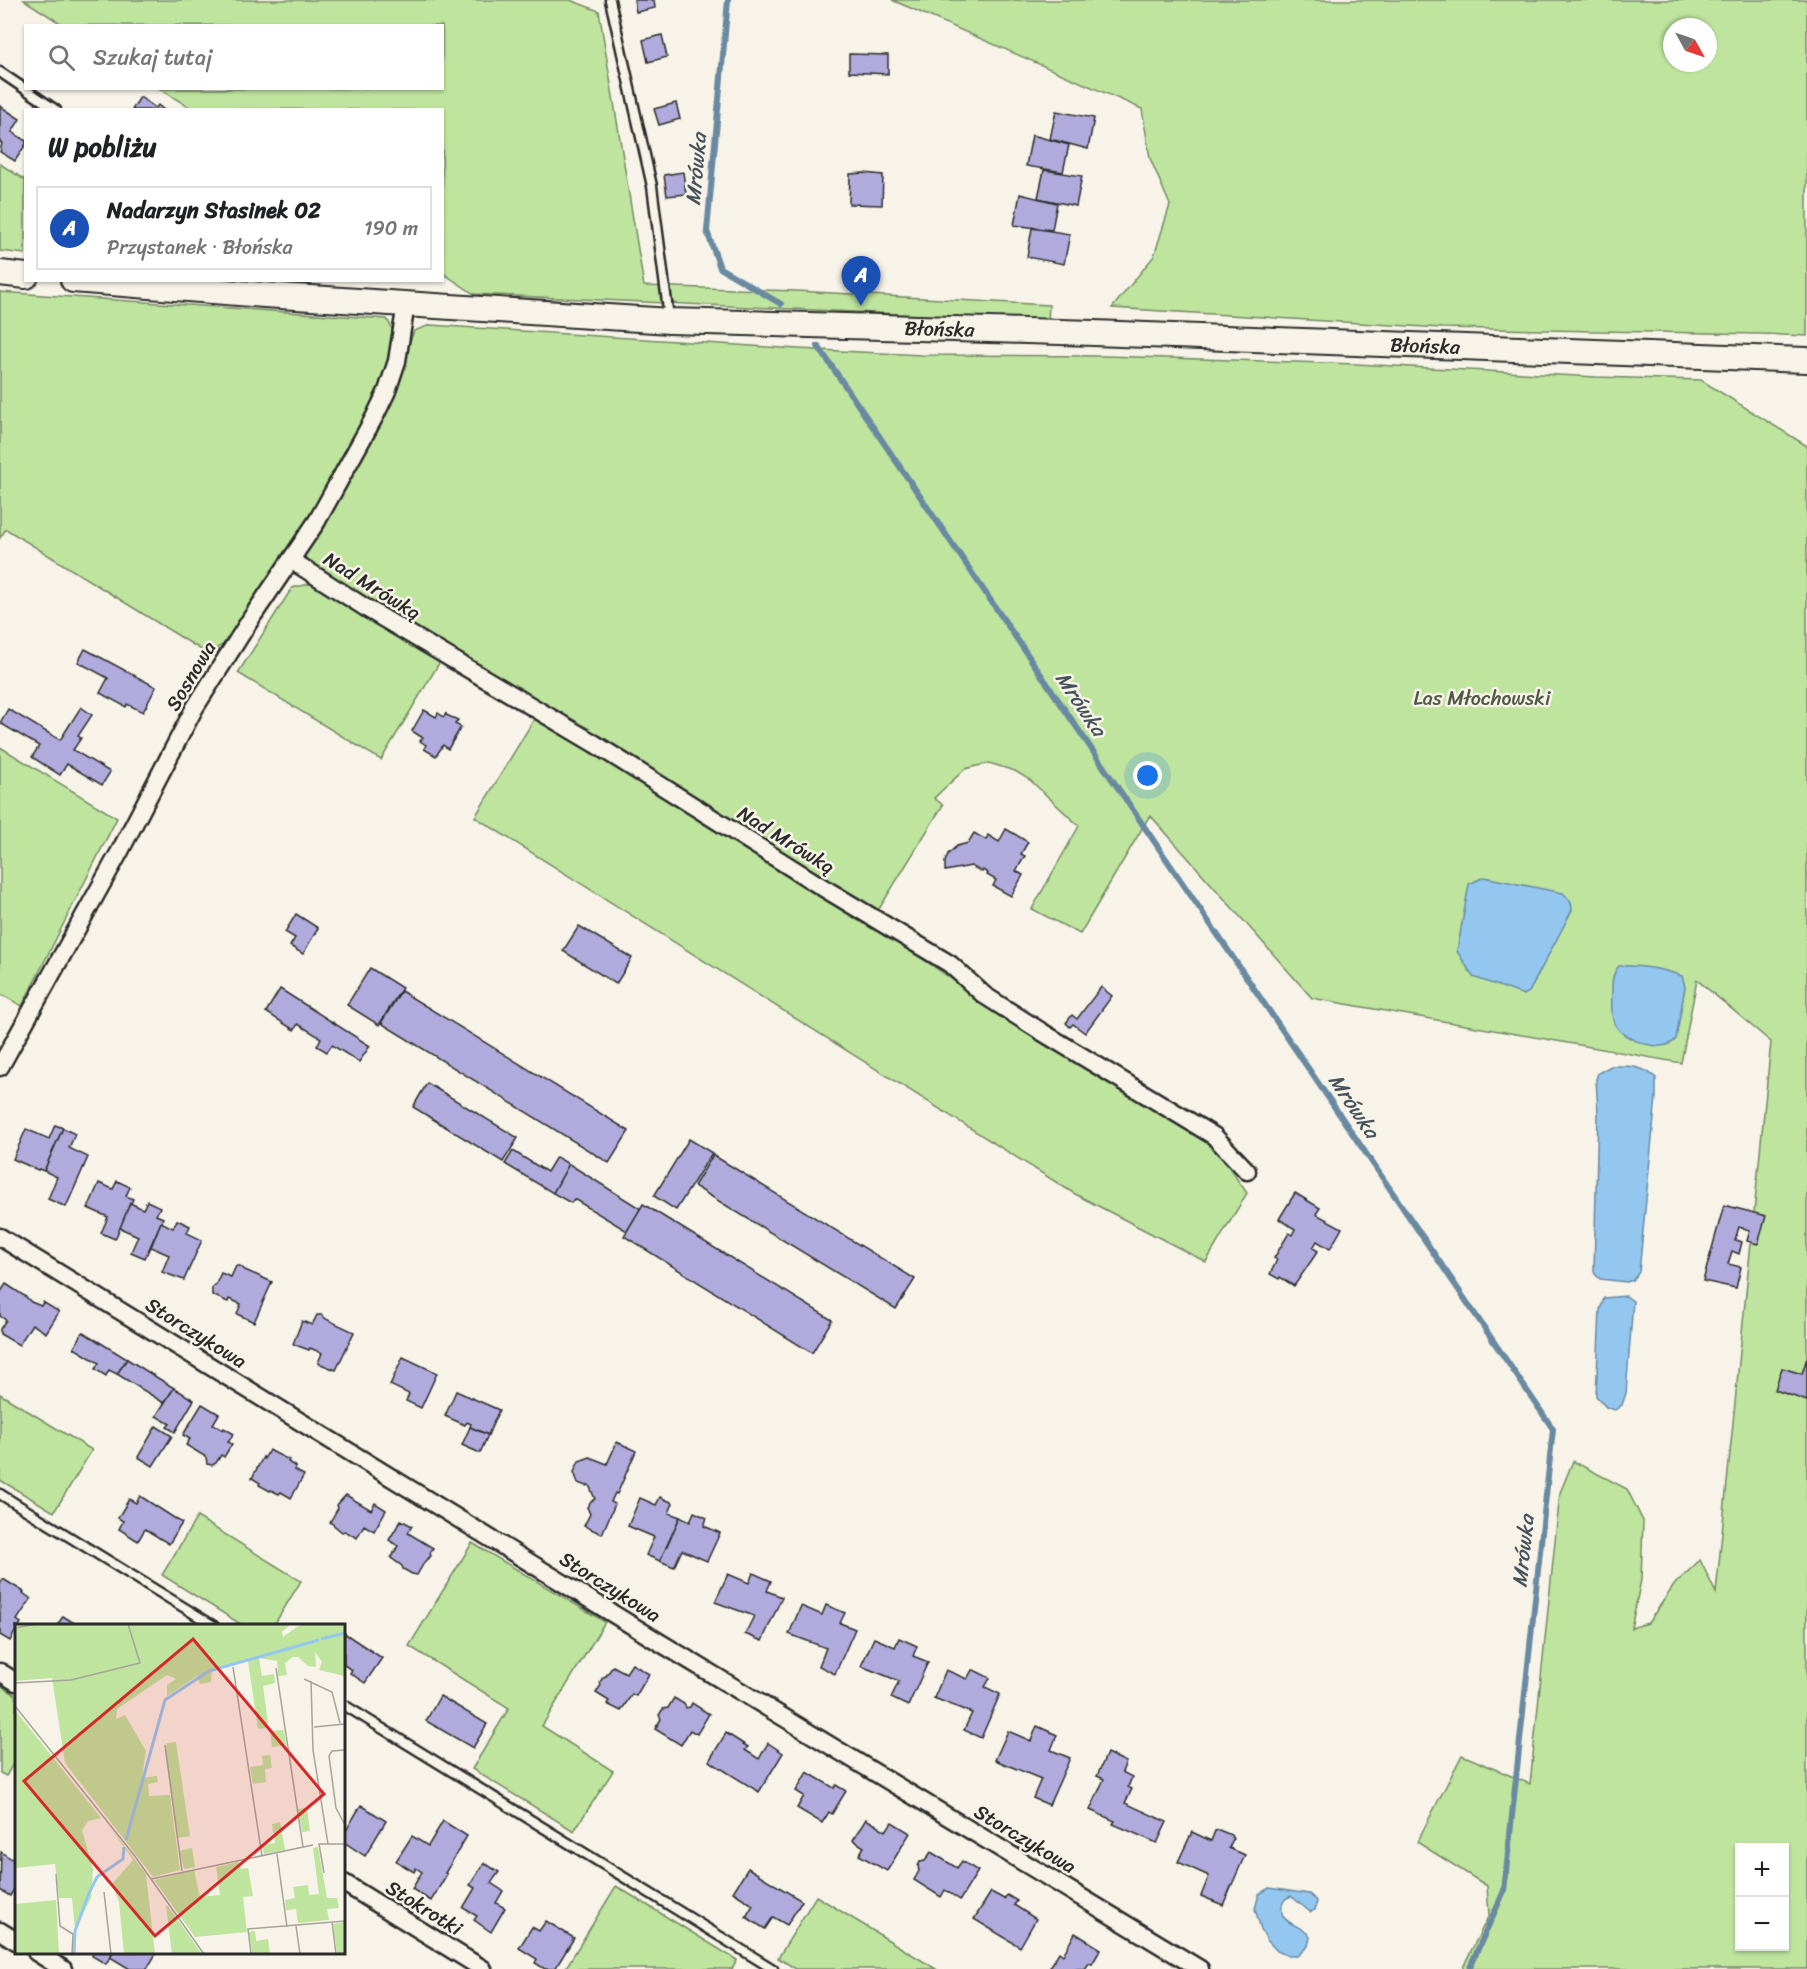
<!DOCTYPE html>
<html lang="pl">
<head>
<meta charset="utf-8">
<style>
  :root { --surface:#fff; --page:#f2f2f2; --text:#202124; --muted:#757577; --line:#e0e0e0; --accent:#7c3aed }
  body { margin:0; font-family:Sriracha,sans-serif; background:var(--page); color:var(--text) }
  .controls { position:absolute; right:18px; bottom:18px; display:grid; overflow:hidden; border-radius:0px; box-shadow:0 2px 4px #0004 }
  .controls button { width:54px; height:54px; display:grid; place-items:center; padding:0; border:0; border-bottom:2px solid var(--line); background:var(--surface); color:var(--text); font:30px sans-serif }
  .compass { position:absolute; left:1663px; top:18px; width:54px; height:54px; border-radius:50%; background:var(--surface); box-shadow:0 2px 4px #0004; rotate:130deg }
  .you { position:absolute; left:1148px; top:776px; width:21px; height:21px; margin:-15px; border:4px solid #fff; border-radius:50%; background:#1a73e8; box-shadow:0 0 0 9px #1a73e833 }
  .badge { display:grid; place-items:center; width:39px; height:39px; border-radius:50%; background:var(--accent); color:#fff; font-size:20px; font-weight:700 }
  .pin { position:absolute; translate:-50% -50px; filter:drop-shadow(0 2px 3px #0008) }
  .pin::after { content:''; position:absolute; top:32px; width:21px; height:18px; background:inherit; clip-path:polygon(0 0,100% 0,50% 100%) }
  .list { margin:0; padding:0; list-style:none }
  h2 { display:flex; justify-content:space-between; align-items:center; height:78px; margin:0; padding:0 24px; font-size:26px }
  h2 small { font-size:20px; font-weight:400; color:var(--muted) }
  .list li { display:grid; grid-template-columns:39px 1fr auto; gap:18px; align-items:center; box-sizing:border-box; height:84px; margin:0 12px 12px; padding:0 12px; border:2px solid var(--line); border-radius:0px }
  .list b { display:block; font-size:22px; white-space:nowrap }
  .list p { margin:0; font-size:20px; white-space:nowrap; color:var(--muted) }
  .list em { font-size:20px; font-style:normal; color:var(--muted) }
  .icon { flex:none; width:33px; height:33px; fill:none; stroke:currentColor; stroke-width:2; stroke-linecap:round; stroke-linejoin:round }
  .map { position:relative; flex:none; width:1807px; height:1969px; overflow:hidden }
  .search { position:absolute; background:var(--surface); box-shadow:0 2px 4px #0004; left:24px; top:24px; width:420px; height:66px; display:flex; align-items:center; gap:15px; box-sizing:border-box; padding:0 21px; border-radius:0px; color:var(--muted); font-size:22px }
  .panel { position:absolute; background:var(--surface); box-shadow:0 2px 4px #0004; left:24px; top:108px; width:420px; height:174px; border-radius:0px }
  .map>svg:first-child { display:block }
  .green { fill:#bee49e; stroke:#748864; stroke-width:1.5; fill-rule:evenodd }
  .water { fill:#93c7f0; stroke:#6989a1; stroke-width:1.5 }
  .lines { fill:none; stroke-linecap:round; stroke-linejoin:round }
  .stream { stroke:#6989a1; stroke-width:6 }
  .building { fill:#b0abdc; stroke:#2b2b2b; stroke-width:1.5 }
  .service-casing { stroke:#2b2b2b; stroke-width:13 }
  .minor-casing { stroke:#2b2b2b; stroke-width:21 }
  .secondary-casing { stroke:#2b2b2b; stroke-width:28 }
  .service { stroke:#f7f3e8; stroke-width:8 }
  .minor { stroke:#f7f3e8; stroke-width:16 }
  .secondary { stroke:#f7f3e8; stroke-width:24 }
  .labels { text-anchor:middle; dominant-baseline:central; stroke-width:5; stroke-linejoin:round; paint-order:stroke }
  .street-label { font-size:20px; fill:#2b2b2b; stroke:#f7f3e8 }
  .park-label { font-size:20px; fill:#505948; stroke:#f7f3e8 }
  .water-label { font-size:21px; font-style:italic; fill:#45525c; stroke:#f7f3e8 }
  .inset-river { fill:none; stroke:#93c7f0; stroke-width:3 }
  .inset-road { fill:none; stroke:#a5a39c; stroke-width:1.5 }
  .view { fill:#d62828; fill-opacity:0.15; stroke:#d62828; stroke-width:3 }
  .inset-edge { fill:none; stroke:#2b2b2b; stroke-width:3 }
</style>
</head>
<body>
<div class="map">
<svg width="1807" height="1969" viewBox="0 0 1807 1969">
  <rect width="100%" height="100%" fill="#f7f3e8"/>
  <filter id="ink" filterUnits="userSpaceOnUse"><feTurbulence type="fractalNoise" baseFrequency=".0167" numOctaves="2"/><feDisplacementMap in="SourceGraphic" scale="12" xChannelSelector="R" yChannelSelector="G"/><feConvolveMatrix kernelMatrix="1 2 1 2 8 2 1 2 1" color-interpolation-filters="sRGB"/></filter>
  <g filter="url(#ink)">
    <g class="green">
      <polygon points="24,0 570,0 599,11 644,286 797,291 1049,305 1048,321 474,294 443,273 442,110 192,109 160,89 442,88 442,26 63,25"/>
      <path d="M892,0H1807V336L1762,334L1442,328L1112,308L1154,256L1170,205L1150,158L1142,109ZM1672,27H1708V63H1672Z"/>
      <polygon points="0,164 25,180 25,254 0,251"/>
      <path d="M0,292L387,319C389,323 392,327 393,332C397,354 382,381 374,400L311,517L224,644L208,654L6,529L0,538Z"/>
      <path d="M430,325L798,349L922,355L1104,356L1356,364L1596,377L1701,380L1807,446V1969H1462L1489,1915L1487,1886L1417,1842L1462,1755L1530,1784L1560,1493L1573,1461L1627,1489L1643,1521L1641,1580L1631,1628L1648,1623L1675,1584L1700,1560L1716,1593L1771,1042L1697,980L1681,1063L1312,998L1150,815L1080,934L1032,909L1079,826L1030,780L1015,771L989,763L965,769L934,798L943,805L876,914L317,573L303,556L322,527L405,354L414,331ZM1740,1848H1784V1946H1740Z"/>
      <polygon points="313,583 441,660 381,760 238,673 292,588"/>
      <polygon points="536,716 871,922 1026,1032 1211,1142 1247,1193 1206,1262 1075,1194 475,817"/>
      <polygon points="0,747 117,818 22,1006 0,994"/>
      <polygon points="0,1394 92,1450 54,1512 0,1480"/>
      <polygon points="197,1517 301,1581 274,1625 242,1625 162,1575"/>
      <polygon points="472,1543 605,1622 542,1726 613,1771 574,1831 472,1769 509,1708 409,1646"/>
      <polygon points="0,1685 16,1695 16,1759 6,1776 0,1773"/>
      <polygon points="616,1886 737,1960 732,1969 565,1969"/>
      <polygon points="816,1896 936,1969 796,1969 778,1958"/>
    </g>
    <g class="water">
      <path d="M1484,877L1563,893C1569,899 1572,902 1572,910L1529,992L1524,995L1473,977L1457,951L1469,884Z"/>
      <path d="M1619,966C1640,965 1662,969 1682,976L1685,987L1676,1039C1664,1055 1623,1040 1615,1025C1610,1015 1612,1003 1612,993C1612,983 1612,974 1619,966Z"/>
      <path d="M1611,1066C1628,1066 1642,1065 1656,1078V1097L1639,1272L1633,1280L1627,1282L1600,1279L1595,1274L1594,1271L1598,1113L1596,1079L1598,1073Z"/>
      <polygon points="1626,1296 1633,1301 1626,1393 1622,1405 1615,1410 1606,1407 1596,1396 1600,1310 1604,1298"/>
      <path d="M1269,1888L1309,1894L1317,1901L1315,1910L1310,1912L1291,1896C1286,1898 1283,1900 1282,1906C1278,1925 1303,1924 1310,1937L1308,1946L1297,1956H1288L1277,1951L1267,1940L1261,1929L1255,1909L1259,1894Z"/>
    </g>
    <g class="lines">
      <g class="stream">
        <polyline points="728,0 707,231 720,268 781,304"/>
        <polyline points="818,346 1553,1429 1504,1891 1469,1969"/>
      </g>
    </g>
    <g class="building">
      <polygon points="634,0 654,0 655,8 636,12"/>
      <polygon points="662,35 667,57 648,62 643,40"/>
      <polygon points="849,54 888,55 888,74 849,72"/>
      <polygon points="140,97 156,108 158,105 164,110 132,110"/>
      <polygon points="676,103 680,119 659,125 654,109"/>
      <polygon points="0,106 20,119 12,132 26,141 26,144 15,161 0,152 2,143 0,142"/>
      <polygon points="1056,111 1094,118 1088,149 1050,139"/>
      <polygon points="1032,135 1069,145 1063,172 1026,166"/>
      <polygon points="1044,170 1082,176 1076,206 1038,198"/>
      <polygon points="683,172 686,194 667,196 664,175"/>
      <polygon points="864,173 883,175 882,205 849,204 850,174"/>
      <polygon points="1020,194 1057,203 1052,230 1014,225"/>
      <polygon points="1032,228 1070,234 1064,264 1027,257"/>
      <polygon points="85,649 156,687 143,712 127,704 126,707 100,693 108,678 78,662"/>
      <polygon points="81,707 92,715 78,736 81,738 73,750 110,772 102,785 67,764 60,775 32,757 39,746 0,723 8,709 60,740"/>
      <polygon points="424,710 436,717 438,713 444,717 446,713 446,715 458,720 455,724 461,727 448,749 443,745 436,756 424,749 426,745 420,741 423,738 412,731"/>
      <polygon points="1006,829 1028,842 1021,854 1025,856 1016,871 1023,875 1011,896 993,886 996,880 987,875 988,873 983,870 982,872 971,866 945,871 945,862 948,854 957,846 968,843 974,833 986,840 988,835 999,842"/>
      <polygon points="296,914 318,928 303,954 290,946 295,938 285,932"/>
      <polygon points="579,926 632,958 616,984 563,951"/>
      <polygon points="370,968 402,988 379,1025 347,1005"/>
      <polygon points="1101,987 1112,996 1085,1033 1073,1024 1070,1027 1066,1023 1072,1015 1077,1019"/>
      <polygon points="280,989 370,1046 359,1062 332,1045 327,1052 317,1046 321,1038 298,1024 294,1030 266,1012"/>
      <polygon points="401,991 629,1131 609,1163 381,1023"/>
      <polygon points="427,1083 518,1138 503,1162 413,1107"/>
      <polygon points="55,1125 63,1128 44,1171 39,1169 38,1170 13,1159 26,1129 49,1139"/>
      <polygon points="63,1128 75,1134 69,1148 88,1157 66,1207 48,1199 57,1177 44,1171"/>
      <polygon points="689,1139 712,1153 676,1210 654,1196"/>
      <polygon points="513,1151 547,1172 556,1157 569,1164 553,1193 505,1164"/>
      <polygon points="713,1155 915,1279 896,1309 694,1186"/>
      <polygon points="569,1164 641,1209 627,1231 574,1199 571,1203 553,1193"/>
      <polygon points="117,1181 130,1187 126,1196 133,1199 115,1239 101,1233 108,1217 88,1208 99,1183 113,1189"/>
      <polygon points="1295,1193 1320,1208 1316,1214 1342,1228 1330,1249 1317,1241 1313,1248 1318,1251 1294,1286 1280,1277 1279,1279 1270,1274 1277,1260 1274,1258 1289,1233 1292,1235 1295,1229 1279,1219"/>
      <polygon points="147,1201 160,1207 156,1215 163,1218 145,1258 131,1252 138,1236 120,1228 130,1203 143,1209"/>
      <polygon points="643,1204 832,1320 812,1353 624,1236"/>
      <polygon points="1724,1205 1766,1216 1758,1244 1747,1241 1750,1230 1739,1227 1735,1240 1742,1242 1739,1254 1732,1251 1728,1264 1741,1267 1736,1288 1703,1281"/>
      <polygon points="177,1220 190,1226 187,1233 202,1240 184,1280 162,1272 169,1255 151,1247 161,1222 173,1228"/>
      <polygon points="236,1266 240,1266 245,1270 272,1282 254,1322 237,1314 241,1304 229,1299 228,1302 212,1295 212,1288 216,1284 221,1273 231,1277"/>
      <polygon points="6,1284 26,1297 31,1302 41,1306 43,1302 59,1312 46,1333 32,1324 19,1345 0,1334 0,1329 6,1320 0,1316 0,1293"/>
      <polygon points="317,1315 322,1315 326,1319 354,1332 336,1370 318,1363 322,1353 310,1348 309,1350 293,1344 302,1321 312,1325"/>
      <polygon points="83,1332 127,1359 117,1374 109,1370 106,1376 95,1369 99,1363 74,1348"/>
      <polygon points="403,1357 437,1373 421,1408 406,1401 409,1394 390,1385"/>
      <polygon points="1807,1358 1807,1401 1775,1390 1782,1368 1802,1374"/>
      <polygon points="127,1359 174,1388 164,1403 117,1374"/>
      <polygon points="174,1388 194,1400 175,1432 167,1427 170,1424 156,1416"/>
      <polygon points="456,1391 499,1410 488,1435 470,1427 471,1424 467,1422 465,1425 445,1416"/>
      <polygon points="202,1404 219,1414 213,1424 223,1430 224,1428 234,1434 228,1442 232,1444 224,1457 221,1455 216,1463 212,1465 207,1464 206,1457 186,1445 190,1439 183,1435"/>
      <polygon points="156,1426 172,1436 153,1466 138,1457"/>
      <polygon points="470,1427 488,1435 480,1453 462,1445"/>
      <polygon points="617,1442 636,1451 617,1494 615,1493 611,1502 615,1504 602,1534 584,1526 590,1514 587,1507 591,1501 595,1499 589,1485 586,1486 578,1483 574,1472 579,1461 590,1457 607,1464"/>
      <polygon points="269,1450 289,1460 288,1462 296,1467 294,1470 304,1475 291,1498 281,1492 279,1494 271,1490 270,1491 259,1485 260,1483 252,1478 263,1457 264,1459"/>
      <polygon points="346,1495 371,1510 375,1503 386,1510 374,1531 364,1525 357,1538 345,1531 342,1532 330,1522 338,1508 337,1505"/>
      <polygon points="140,1496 182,1523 169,1544 145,1529 138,1541 119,1529 123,1521 118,1518 129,1499 136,1503"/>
      <polygon points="660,1497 673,1503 669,1513 680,1517 660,1561 646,1555 654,1537 628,1526 640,1498 656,1505"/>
      <polygon points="694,1512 707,1518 704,1526 720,1533 707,1561 682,1550 674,1567 660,1561 680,1517 690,1522"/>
      <polygon points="401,1520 412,1526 408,1533 433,1548 430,1553 431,1556 425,1561 417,1575 412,1574 403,1569 402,1566 391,1558 398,1546 389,1540"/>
      <polygon points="753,1573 771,1581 767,1591 782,1597 762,1641 745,1634 754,1616 715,1602 728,1574 749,1583"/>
      <polygon points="3,1579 24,1592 23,1593 31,1599 17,1620 21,1623 19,1626 16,1626 16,1630 10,1641 0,1635 0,1584"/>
      <polygon points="826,1605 845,1613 840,1623 855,1629 835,1674 819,1666 826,1648 789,1634 801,1606 822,1615"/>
      <polygon points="63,1616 79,1626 57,1626"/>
      <polygon points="344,1633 382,1658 365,1683 350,1673 352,1670 344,1665"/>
      <polygon points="874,1638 895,1647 899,1638 917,1646 913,1656 928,1662 908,1706 891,1698 899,1681 861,1666"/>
      <polygon points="632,1664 649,1674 636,1696 632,1694 621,1711 607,1704 609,1701 596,1693 601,1685 600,1682 603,1677 606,1676 613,1666 626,1673"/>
      <polygon points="946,1670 967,1679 972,1670 974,1670 990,1678 985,1687 1000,1694 981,1738 964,1730 972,1713 934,1698"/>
      <polygon points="440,1696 487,1724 473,1748 426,1721"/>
      <polygon points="674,1698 684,1704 686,1708 690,1707 692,1703 709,1714 697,1734 690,1730 681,1745 655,1729 661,1719 659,1715 663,1709 668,1708"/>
      <polygon points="1037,1726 1057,1735 1051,1750 1070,1758 1049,1805 1033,1798 1041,1779 995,1760 1008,1731 1031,1741"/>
      <polygon points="726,1733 748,1747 745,1750 759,1759 768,1743 783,1753 759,1792 709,1761"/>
      <polygon points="1107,1753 1126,1762 1122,1772 1132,1777 1128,1787 1132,1789 1125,1803 1167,1822 1157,1843 1113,1824 1115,1821 1090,1810 1104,1779 1097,1776"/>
      <polygon points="807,1772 834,1788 836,1785 846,1791 832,1814 829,1812 822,1823 797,1808 804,1796 796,1791"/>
      <polygon points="361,1805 386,1821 365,1856 344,1842 344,1834"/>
      <polygon points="866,1819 886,1831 892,1822 910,1833 887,1871 859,1855 864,1847 853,1840"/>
      <polygon points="443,1821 467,1836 445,1873 447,1874 431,1901 412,1889 422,1872 416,1868 414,1872 396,1861 412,1836 428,1846"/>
      <polygon points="1219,1830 1231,1835 1233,1839 1229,1848 1245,1855 1223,1905 1201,1896 1209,1876 1178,1862 1192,1832 1211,1841 1215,1831"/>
      <polygon points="1,1852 16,1862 16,1886 10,1896 0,1890"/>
      <polygon points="931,1852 957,1868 962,1861 978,1871 960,1900 945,1890 941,1897 914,1880 919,1871 918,1866 920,1862 925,1861"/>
      <polygon points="484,1863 499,1872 491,1883 503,1891 496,1903 505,1908 491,1932 474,1920 477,1916 463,1908 475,1888 470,1885"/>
      <polygon points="748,1868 802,1901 787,1925 773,1917 765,1929 746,1917 753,1905 733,1892"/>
      <polygon points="991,1892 1004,1899 1007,1895 1017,1901 1014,1905 1036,1919 1020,1947 974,1919"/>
      <polygon points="546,1921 574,1938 555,1969 545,1969 535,1963 537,1959 519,1948 532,1927 539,1931"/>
      <polygon points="1075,1933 1101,1949 1092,1964 1089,1963 1085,1969 1049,1969 1059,1952 1063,1955"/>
      <polygon points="93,1952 113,1952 106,1964 92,1956"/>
      <polygon points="113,1952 157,1952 147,1969 130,1969 110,1957"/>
    </g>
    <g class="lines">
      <defs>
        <g id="service">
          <polyline points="610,0 652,186 669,318"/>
          <polyline points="0,72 56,110"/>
          <polyline points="0,1494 214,1626"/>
          <polyline points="344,1705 773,1969"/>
        </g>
        <g id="minor">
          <polyline points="291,560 366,608 595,744 822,887 950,964 984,995 1042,1032 1214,1136 1247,1171"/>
          <polyline points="0,1067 119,853 194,709 254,614 317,521 375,416 387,391 397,361 406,304"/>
          <polyline points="0,1237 654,1639 1200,1969"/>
          <polyline points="0,1672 16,1682"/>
          <polyline points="344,1883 483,1969"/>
          <polyline points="0,1931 16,1941"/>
          <polyline points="36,1952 63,1969"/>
        </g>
        <g id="secondary">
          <polyline points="0,273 26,276"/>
          <path id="s1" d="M73,280L265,295L670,321L1094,333L1807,360"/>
        </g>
      </defs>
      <use href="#service" class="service-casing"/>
      <use href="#minor" class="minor-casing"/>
      <use href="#secondary" class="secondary-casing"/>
      <use href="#service" class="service"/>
      <use href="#minor" class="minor"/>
      <use href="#secondary" class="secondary"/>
    </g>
  </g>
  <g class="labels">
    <g class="street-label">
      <text stroke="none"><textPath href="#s1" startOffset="868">Błońska</textPath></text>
      <text stroke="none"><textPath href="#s1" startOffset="1354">Błońska</textPath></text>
      <text transform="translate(372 586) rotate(32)">Nad Mrówką</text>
      <text transform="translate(191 676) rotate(-59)">Sosnowa</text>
      <text transform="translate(786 840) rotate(32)">Nad Mrówką</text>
      <text transform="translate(196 1333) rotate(32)">Storczykowa</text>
      <text transform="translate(610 1587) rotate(32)">Storczykowa</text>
      <text transform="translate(1025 1839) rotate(31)">Storczykowa</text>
      <text transform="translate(424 1908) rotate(32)">Stokrotki</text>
    </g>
    <g class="park-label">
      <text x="1482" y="698">Las Młochowski</text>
    </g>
    <g class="water-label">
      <text transform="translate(696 169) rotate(-85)">Mrówka</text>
      <text transform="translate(1081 704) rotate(56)">Mrówka</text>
      <text transform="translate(1354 1106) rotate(56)">Mrówka</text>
      <text transform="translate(1523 1551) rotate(-84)">Mrówka</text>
    </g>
  </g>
  <g transform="translate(15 1624)">
    <rect width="330" height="330" fill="#f7f3e8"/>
    <path d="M0,0H276L267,8L268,13L286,0H330V52L304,46L307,38L300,28L301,43L293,42L283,33H278L270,39L272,51L263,52L262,37L244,34L247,52L259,50L260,59L248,62L253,99L252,104L243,105L233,37L197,46L196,58L185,60L182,52L152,72V61L161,55L152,51L102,85L101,95L110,91L131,127L127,154L142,152L143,158L133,160L134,172L155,171L165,246L138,253L50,139L37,54L0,57ZM0,86L86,194L73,197L67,206L78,245L76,274L60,305L57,274H44L40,240L0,244ZM269,106L271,121L257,123L255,107ZM161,118L175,212L162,214L150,126L152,119ZM255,131L257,144L250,145L251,158L238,160L235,143L248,141L247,132ZM292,184L295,207L287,208L283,185ZM265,198L270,226L249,230L247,221L260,219L257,200ZM92,199L131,250L140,330H109L104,278L97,260L118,236ZM303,223L312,274H322L324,284L312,285L314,296L283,299L281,285L271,286L270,276L280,274L278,263L293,261L294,271L304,270L298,224ZM177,224L180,243L169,245L164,227ZM224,238L226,245L233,244L238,272L228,273L232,308L180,313L139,256L179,246L185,273L205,271L201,243ZM41,276L44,330H0V280ZM151,282H153L187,330H157ZM330,298V330H322L318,300ZM240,307L241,317L253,315L255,330H237L234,308Z" fill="#bee49e"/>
    <path class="inset-river" d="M306,15L330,9M111,216L150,76L194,47L304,16M59,330L60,307L74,269L82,253L108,235L109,223"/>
    <path class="inset-road" d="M0,4L22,0M218,43L247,232M261,44L288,223M289,55L317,68L325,99M296,57L298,126L313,220M0,59L56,56L125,39L113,0M0,82L119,231L189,330M299,103L330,100M150,121L167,247M330,126L317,127L314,132L321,184L330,201M330,211V231M262,230L272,303M309,249L304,220H330M41,250L45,302L58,310L57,330M136,255L298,221M89,268L96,330M317,298L321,330M281,302L285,330M236,330L233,305L330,297"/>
    <path class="view" d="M178,15L309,170L140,312L9,157Z"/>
    <rect width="330" height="330" class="inset-edge"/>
  </g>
</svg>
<div class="controls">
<button>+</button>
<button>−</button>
</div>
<svg class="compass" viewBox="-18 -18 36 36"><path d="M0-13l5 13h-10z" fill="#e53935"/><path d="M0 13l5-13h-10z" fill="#757577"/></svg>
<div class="you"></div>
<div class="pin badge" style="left:861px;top:306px;background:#1a4fb4">A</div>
<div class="search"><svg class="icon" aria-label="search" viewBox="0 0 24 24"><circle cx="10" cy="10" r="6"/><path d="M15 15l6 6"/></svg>Szukaj tutaj</div>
<section class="panel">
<h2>W pobliżu<small></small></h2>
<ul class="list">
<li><span class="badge" style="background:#1a4fb4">A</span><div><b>Nadarzyn Stasinek 02</b><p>Przystanek · Błońska</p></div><em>190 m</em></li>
</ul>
</section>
</div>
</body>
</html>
